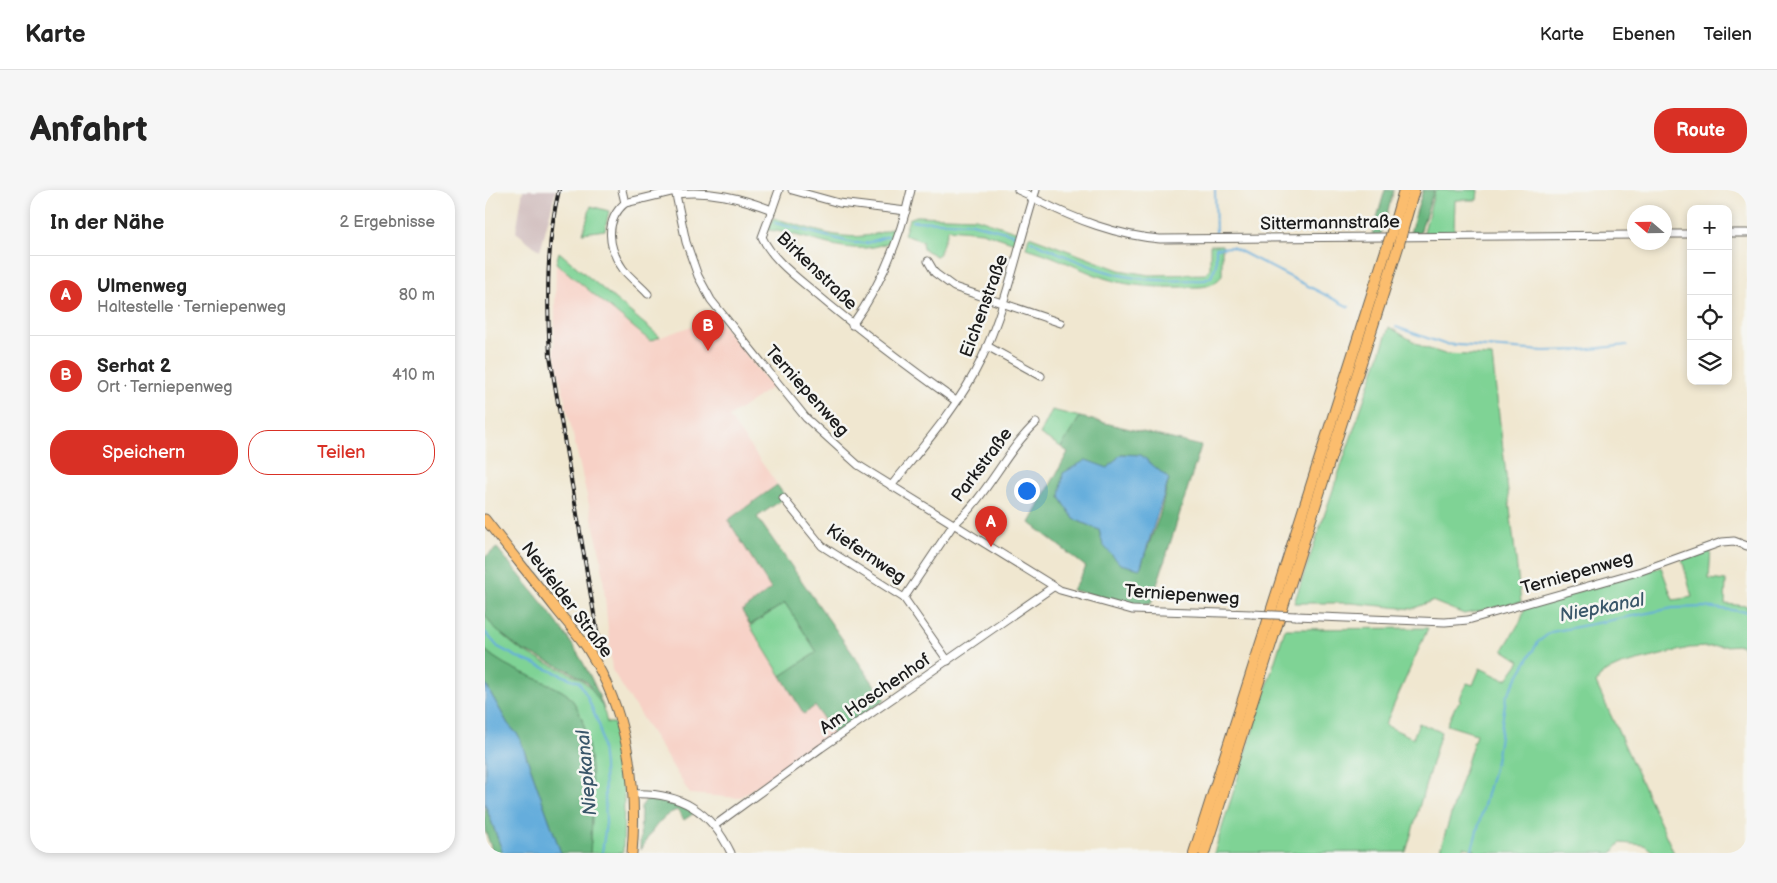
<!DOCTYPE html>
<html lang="de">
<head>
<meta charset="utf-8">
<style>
  :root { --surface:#fff; --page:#f6f6f6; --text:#222; --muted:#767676; --line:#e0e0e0; --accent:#d93025 }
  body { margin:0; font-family:"Balsamiq Sans",sans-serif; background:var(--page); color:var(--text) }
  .controls { position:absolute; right:15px; top:15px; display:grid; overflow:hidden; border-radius:10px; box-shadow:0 2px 8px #0003 }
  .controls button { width:45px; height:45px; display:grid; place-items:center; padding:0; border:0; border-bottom:1px solid var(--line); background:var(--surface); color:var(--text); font:25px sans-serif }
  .compass { position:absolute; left:1142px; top:15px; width:45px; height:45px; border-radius:50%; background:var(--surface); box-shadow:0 2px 8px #0003; rotate:290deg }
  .you { position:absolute; left:541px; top:300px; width:18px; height:18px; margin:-12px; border:4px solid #fff; border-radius:50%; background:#1a73e8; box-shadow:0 0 0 8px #1a73e833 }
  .badge { display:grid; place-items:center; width:32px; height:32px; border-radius:50%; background:var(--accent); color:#fff; font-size:16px; font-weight:700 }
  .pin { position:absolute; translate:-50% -41px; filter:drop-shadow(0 1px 2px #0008) }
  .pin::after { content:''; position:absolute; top:26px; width:18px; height:15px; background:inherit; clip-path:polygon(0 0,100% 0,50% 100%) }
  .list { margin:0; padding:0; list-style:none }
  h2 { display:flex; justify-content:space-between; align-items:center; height:65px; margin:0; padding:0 20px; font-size:21px }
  h2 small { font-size:16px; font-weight:400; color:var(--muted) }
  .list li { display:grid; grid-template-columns:32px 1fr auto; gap:15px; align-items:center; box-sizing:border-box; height:80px; padding:0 20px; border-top:1px solid var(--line) }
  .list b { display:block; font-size:19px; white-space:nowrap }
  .list p { margin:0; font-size:16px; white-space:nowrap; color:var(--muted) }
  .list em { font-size:16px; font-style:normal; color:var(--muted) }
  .actions { display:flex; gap:10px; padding:15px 20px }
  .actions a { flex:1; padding:11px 0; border:1px solid var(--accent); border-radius:20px; text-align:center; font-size:18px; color:var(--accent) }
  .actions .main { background:var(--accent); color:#fff }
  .icon { flex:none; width:28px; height:28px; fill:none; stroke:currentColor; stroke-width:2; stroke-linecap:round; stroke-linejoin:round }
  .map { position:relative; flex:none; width:1262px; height:663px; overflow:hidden; border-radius:20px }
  header { display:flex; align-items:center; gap:30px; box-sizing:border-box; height:70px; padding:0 25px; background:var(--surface); border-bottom:1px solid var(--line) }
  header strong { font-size:24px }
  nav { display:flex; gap:28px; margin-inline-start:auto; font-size:18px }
  .intro { display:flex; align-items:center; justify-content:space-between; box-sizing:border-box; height:120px; padding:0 30px }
  h1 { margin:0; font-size:35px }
  .button { padding:12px 22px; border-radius:20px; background:var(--accent); color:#fff; font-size:18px; font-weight:700 }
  main { display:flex; gap:30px; padding:0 30px }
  aside { flex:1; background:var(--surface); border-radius:20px; box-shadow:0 2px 8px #0003 }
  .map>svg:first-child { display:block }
  .built { fill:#f7d1c6 }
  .industrial { fill:#d2bfbf }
  .green { fill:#7fd395; stroke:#4e7858 }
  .forest { fill:#67b57e; stroke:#42684d; fill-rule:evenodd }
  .water { fill:#65addc; stroke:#40647c }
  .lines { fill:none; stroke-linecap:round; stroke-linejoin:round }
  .stream { stroke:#65addc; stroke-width:2 }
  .minor-casing { stroke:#66635b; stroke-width:9 }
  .major-casing { stroke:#66635b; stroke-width:11 }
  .highway-casing { stroke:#66635b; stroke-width:12 }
  .minor { stroke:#fff; stroke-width:7 }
  .major { stroke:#fbbd6e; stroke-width:9 }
  .highway { stroke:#fbbd6e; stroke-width:10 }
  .rail-casing { stroke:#1c1c1c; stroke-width:4 }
  .rail { stroke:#f6f6f2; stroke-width:2; stroke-dasharray:5.5; stroke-linecap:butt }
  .minor-bridge-casing { stroke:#66635b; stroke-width:9; stroke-linecap:butt }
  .highway-bridge-casing { stroke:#66635b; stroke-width:12; stroke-linecap:butt }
  .minor-bridge { stroke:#fff; stroke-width:7 }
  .highway-bridge { stroke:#fbbd6e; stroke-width:10 }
  .labels { text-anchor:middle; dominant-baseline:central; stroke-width:5; stroke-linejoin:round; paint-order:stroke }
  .street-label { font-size:18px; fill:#1c1c1c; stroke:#f6f6f2 }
  .water-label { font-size:19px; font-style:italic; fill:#395669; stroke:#f6f6f2 }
</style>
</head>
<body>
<header>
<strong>Karte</strong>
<nav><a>Karte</a><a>Ebenen</a><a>Teilen</a></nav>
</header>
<div class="intro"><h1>Anfahrt</h1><a class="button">Route</a></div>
<main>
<aside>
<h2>In der Nähe<small>2 Ergebnisse</small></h2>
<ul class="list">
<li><span class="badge">A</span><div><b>Ulmenweg</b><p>Haltestelle · Terniepenweg</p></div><em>80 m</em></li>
<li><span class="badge">B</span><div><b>Serhat 2</b><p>Ort · Terniepenweg</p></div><em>410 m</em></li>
</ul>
<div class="actions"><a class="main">Speichern</a><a>Teilen</a></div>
</aside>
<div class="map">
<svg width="1262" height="663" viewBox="0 0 1262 663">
  <rect width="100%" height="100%" fill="#f6f6f2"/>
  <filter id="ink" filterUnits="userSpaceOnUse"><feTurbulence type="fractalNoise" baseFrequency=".02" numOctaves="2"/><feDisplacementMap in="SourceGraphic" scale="10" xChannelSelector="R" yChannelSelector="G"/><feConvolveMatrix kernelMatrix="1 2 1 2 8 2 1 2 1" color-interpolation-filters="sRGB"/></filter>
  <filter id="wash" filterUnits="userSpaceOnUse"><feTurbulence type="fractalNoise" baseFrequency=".0096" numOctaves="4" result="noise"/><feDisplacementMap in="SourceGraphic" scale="20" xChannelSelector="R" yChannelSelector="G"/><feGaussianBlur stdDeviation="1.12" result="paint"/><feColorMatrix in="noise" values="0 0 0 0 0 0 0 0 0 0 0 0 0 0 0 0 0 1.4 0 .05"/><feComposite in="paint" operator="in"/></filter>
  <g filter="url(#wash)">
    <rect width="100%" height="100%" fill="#f0e7d0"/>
    <polygon class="built" points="71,73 165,151 231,127 287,197 244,227 292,294 243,330 286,399 257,421 319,523 330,516 349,545 254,608 205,604 127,480 116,367 69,162"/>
    <polygon class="industrial" points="38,0 71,0 55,61 31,42"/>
    <g class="green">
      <polygon points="950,0 993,0 992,10 970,10 969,44 938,45"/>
      <polygon points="106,16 124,21 120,40 98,43"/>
      <polygon points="431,26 491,28 536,43 533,54 497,42 463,39 454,65 451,66 438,59 437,51 419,45 424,29"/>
      <path d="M288,28C333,40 369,59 413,35L407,51C366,71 325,44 283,40Z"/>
      <path d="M544,46L634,80L664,85L721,84L725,78V55H737V86C726,99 715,97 699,97C668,98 637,96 608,84C586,75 564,64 541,58Z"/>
      <polygon points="74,62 175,147 165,151 71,73"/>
      <polygon points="904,137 938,157 960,164 1007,166 1036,412 979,424 947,411 927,419 866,413 809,413"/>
      <polygon points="567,220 595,227 576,257 555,244"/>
      <polygon points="1226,358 1224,389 1241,391 1240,414 1262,416 1262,468 1256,455 1204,458 1136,475 1118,483 1111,493 1189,663 1170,663 1159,655 1135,653 1127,663 990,663 990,660 979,657 976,663 954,663 991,544 962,535 970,517 976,511 974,510 982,493 988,495 995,478 1018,489 1022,489 1035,471 1018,460 1036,430 1040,417 1176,377 1188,410 1207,407 1197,369"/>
      <polygon points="300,413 332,462 296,486 265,436"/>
      <path d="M0,425C10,439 22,450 36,460C73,483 112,480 122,533H129L139,605L138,663H105C108,626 113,521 77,501C51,486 23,481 0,460Z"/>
      <polygon points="943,438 900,535 928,548 934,533 956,542 921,662 729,663 800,439"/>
    </g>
    <g class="forest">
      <polygon points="900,0 909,0 896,44 887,45"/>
      <polygon points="938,0 949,0 935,43 925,43"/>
      <path d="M595,227L716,256L666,414L648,415L587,400L601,377L545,333L583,262L576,257ZM636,264L655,265L684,289L674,327L655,378L618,355L614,340L589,329L575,307L623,278Z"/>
      <polygon points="292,295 301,307 272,327 400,510 349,545 330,516 319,524 296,486 332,462 300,413 265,435 257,421 286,399 243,330"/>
      <path d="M12,358C53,408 98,457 119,519L103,493L85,481L37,460L10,439L0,425V367Z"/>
      <path d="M0,460C23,481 51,486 77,501C113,521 108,625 105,663H76L34,546L23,534L0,493Z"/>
      <path d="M170,608L187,610L212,621L199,630L192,620C174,626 165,645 155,660L156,617L160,611Z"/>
      <polygon points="0,614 18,663 8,663 0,640"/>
    </g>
    <g class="water">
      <polygon points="636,264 656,265 684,289 655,379 635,374 618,355 614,340 589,329 575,307 578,283 601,270 623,278"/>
      <polygon points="0,493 23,534 34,546 76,663 18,663 0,614"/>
    </g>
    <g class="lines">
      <g class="stream">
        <polyline points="730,0 731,46"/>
        <polyline points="427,31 487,33 531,45"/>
        <polyline points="290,33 368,53 382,53 403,46"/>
        <path d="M546,51C580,65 614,83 651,88C673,92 698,90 720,90L726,87L731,75V58L747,57L864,117"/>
        <polyline points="911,137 959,154 1059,161 1097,160 1142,155"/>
        <polyline points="0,442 13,457 32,467 94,492 102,506 115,537 119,576 121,633 117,663"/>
        <polyline points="986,663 1011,571 1021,507 1053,452 1066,442 1188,418 1220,417 1262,422"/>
      </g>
    </g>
  </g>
  <g filter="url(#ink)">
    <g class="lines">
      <defs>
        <g id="minor">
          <polyline points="137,0 140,13 190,1"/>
          <polyline points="190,0 201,52 213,86 226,110 321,228 373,275 575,400 647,420 767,424"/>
          <polyline points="307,0 354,13 421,21"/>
          <path d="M533,0L544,5L547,10H552C592,30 630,45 675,49L1150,45"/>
          <path d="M191,4C225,0 256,8 287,20L277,47C287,69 310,86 329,102C375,141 422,176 471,211"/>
          <path d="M140,13C119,31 123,58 138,79C145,88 155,95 163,104"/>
          <polyline points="287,20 294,0"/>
          <polyline points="1243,43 1262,43"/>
          <polyline points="1180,44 1206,44"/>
          <polyline points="443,71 450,83 469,97 576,133"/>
          <path d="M367,135C397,94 415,49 426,0"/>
          <polyline points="502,156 556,186"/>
          <path d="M406,296C438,256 474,216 496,170C522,115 533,56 551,0"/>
          <polyline points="298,308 337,356 419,408 463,471"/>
          <path d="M419,408L468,335C502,307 519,263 551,233"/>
          <polyline points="811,426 960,432 983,430 1156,381 1237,352 1249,351 1262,356"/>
          <path d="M148,604C195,602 226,621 246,663"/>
          <polyline points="229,636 336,558 568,397"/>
        </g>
        <path id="major" d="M0,329C23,359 48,389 71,419C82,433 95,446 104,461C142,521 153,594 147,663"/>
        <g id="highway">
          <polyline points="907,42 919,0"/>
          <polyline points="917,42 929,0"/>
          <polyline points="709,663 903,54"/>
          <polyline points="719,663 914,54"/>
        </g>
      </defs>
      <use href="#minor" class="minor-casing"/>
      <use href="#major" class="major-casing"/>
      <use href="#highway" class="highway-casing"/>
      <use href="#minor" class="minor"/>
      <use href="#major" class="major"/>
      <use href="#highway" class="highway"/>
      <defs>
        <path id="rail" d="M74,0C61,53 62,111 65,166L116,465"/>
      </defs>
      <use href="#rail" class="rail-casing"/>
      <use href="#rail" class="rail"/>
      <defs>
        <polyline id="minor-bridge" points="767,424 811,426"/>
        <g id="highway-bridge">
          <polyline points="903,54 907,42"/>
          <polyline points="914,54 917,42"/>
        </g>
      </defs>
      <use href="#minor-bridge" class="minor-bridge-casing"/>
      <use href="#highway-bridge" class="highway-bridge-casing"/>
      <use href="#minor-bridge" class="minor-bridge"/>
      <use href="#highway-bridge" class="highway-bridge"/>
    </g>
  </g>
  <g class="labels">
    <g class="street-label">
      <text transform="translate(845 33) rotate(-1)">Sittermannstraße</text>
      <text transform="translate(332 81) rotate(44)">Birkenstraße</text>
      <text transform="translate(499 116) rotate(-70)">Eichenstraße</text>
      <text transform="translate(322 201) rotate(48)">Terniepenweg</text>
      <text transform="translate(497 275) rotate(-53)">Parkstraße</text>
      <text transform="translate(381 364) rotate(34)">Kiefernweg</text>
      <text transform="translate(1092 383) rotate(-16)">Terniepenweg</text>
      <text transform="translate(697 405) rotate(4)">Terniepenweg</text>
      <text transform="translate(82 410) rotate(53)">Neufelder Straße</text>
      <text transform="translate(390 504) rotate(-34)">Am Hoschenhof</text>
    </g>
    <g class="water-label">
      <text transform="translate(1117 418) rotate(-11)">Niepkanal</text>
      <text transform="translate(102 583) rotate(-95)">Niepkanal</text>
    </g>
  </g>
</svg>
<div class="controls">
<button>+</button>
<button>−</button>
<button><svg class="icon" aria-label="locate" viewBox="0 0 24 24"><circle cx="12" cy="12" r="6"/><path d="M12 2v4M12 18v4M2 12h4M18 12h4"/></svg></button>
<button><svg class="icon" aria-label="layers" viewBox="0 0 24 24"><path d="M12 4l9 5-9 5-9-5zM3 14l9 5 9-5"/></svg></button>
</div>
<svg class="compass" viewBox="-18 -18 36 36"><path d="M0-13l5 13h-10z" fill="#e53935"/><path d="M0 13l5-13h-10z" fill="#767676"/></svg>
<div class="you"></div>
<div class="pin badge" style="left:506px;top:357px">A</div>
<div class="pin badge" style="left:223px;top:161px">B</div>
</div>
</main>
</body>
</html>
